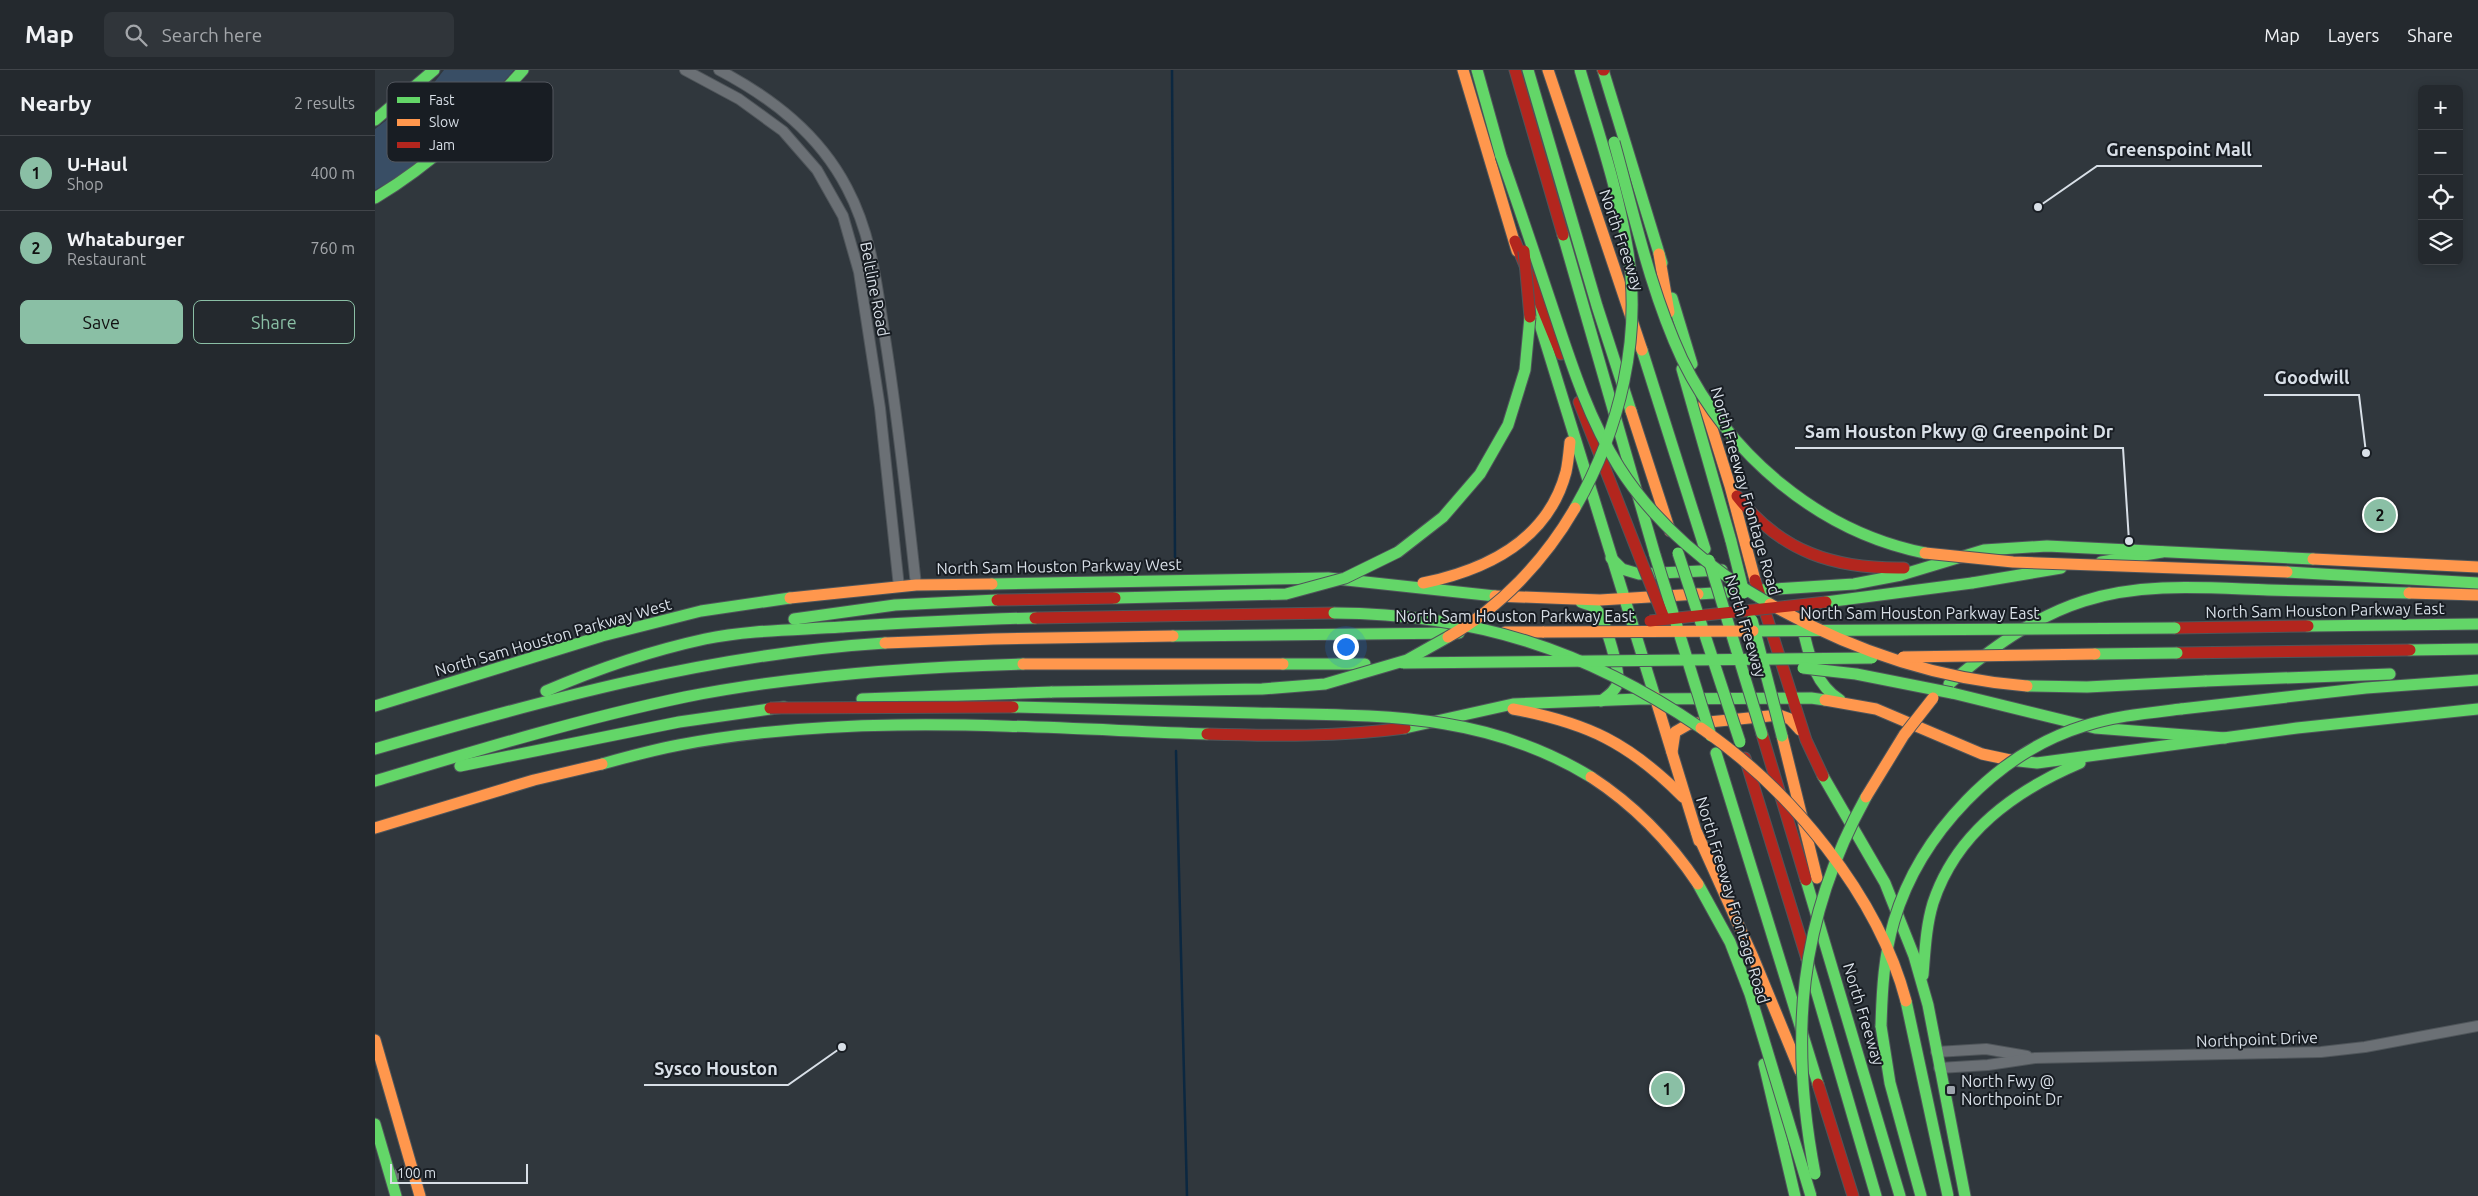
<!DOCTYPE html>
<html lang="en">
<head>
<meta charset="utf-8">
<style>
  :root { --surface:#24292e; --page:#30353a; --text:#f1f3f6; --muted:#a3a6aa; --line:#41454a; --accent:#8abfa5 }
  body { margin:0; font-family:Ubuntu,sans-serif; background:var(--page); color:var(--text) }
  .controls { position:absolute; right:15px; top:15px; display:grid; overflow:hidden; border-radius:8px; box-shadow:0 2px 12px #0003 }
  .controls button { width:45px; height:45px; display:grid; place-items:center; padding:0; border:0; border-bottom:1px solid var(--line); background:var(--surface); color:var(--text); font:25px sans-serif }
  .scale { position:absolute; left:15px; bottom:12px; width:138px; box-sizing:border-box; padding-left:5px; border:2px solid #d8dfe7; border-top:0; font-size:14px; line-height:18px; white-space:nowrap; color:#d8dfe7; -webkit-text-stroke:4px #181d23; paint-order:stroke }
  .you { position:absolute; left:970px; top:576px; width:18px; height:18px; margin:-12px; border:4px solid #fff; border-radius:50%; background:#1a73e8; box-shadow:0 0 0 8px #1a73e833 }
  .badge { display:grid; place-items:center; width:32px; height:32px; border-radius:50%; background:var(--accent); color:#111; font-size:16px; font-weight:700 }
  .pin { position:absolute; translate:-50% -50%; border:2px solid #fff; box-shadow:0 1px 5px #0006 }
  .list { margin:0; padding:0; list-style:none }
  h2 { display:flex; justify-content:space-between; align-items:center; height:65px; margin:0; padding:0 20px; font-size:21px }
  h2 small { font-size:16px; font-weight:400; color:var(--muted) }
  .list li { display:grid; grid-template-columns:32px 1fr auto; gap:15px; align-items:center; box-sizing:border-box; height:75px; padding:0 20px; border-top:1px solid var(--line) }
  .list b { display:block; font-size:19px; white-space:nowrap }
  .list p { margin:0; font-size:16px; white-space:nowrap; color:var(--muted) }
  .list em { font-size:16px; font-style:normal; color:var(--muted) }
  .actions { display:flex; gap:10px; padding:15px 20px }
  .actions a { flex:1; padding:11px 0; border:1px solid var(--accent); border-radius:8px; text-align:center; font-size:18px; color:var(--accent) }
  .actions .main { background:var(--accent); color:#111 }
  .icon { flex:none; width:28px; height:28px; fill:none; stroke:currentColor; stroke-width:2; stroke-linecap:round; stroke-linejoin:round }
  .map { position:relative; flex:none; width:2103px; height:1126px; overflow:hidden }
  header { display:flex; align-items:center; gap:30px; box-sizing:border-box; height:70px; padding:0 25px; background:var(--surface); border-bottom:1px solid var(--line) }
  header strong { font-size:24px }
  nav { display:flex; gap:28px; margin-inline-start:auto; font-size:18px }
  .search { width:350px; height:45px; background:var(--page); display:flex; align-items:center; gap:12px; box-sizing:border-box; padding:0 18px; border-radius:8px; color:var(--muted); font-size:19px }
  main { display:flex }
  aside { flex:1; background:var(--surface) }
  .map>svg:first-child { display:block }
  .green { fill:#394e65 }
  .lines { fill:none; stroke-linecap:round; stroke-linejoin:round }
  .stream { stroke:#0b2740; stroke-width:2.5 }
  .street-casing { stroke:#4f555a; stroke-width:12 }
  .fast-casing { stroke:#4f555a; stroke-width:13 }
  .slow-casing { stroke:#4f555a; stroke-width:13 }
  .jam-casing { stroke:#4f555a; stroke-width:13 }
  .street { stroke:#6b7075; stroke-width:10 }
  .fast { stroke:#63d668; stroke-width:11 }
  .slow { stroke:#ff974d; stroke-width:11 }
  .jam { stroke:#b3261e; stroke-width:11 }
  .fast-bridge-casing { stroke:#4f555a; stroke-width:13; stroke-linecap:butt }
  .slow-bridge-casing { stroke:#4f555a; stroke-width:13; stroke-linecap:butt }
  .jam-bridge-casing { stroke:#4f555a; stroke-width:13; stroke-linecap:butt }
  .fast-bridge { stroke:#63d668; stroke-width:11 }
  .slow-bridge { stroke:#ff974d; stroke-width:11 }
  .jam-bridge { stroke:#b3261e; stroke-width:11 }
  .poi-dot { fill:#9da4ac; stroke:#181d23; stroke-width:2 }
  .labels { text-anchor:middle; dominant-baseline:central; stroke-width:4; stroke-linejoin:round; paint-order:stroke }
  .street-label { font-size:16px; fill:#d8dfe7; stroke:#181d23 }
  .poi-label { font-size:16px; fill:#d8dfe7; stroke:#181d23; text-anchor:start }
  .key { fill:#181d23; stroke:#52575e; stroke-width:1 }
  .key-label { font-size:14px; fill:#d8dfe7 }
  .leader { fill:none; stroke:#d8dfe7; stroke-width:2 }
  .callout-dot { fill:#d8dfe7; stroke:#181d23; stroke-width:2 }
  .callout-label { font-size:18px; text-anchor:middle; font-weight:bold; fill:#d8dfe7; stroke:#181d23; stroke-width:4; stroke-linejoin:round; paint-order:stroke }
</style>
</head>
<body>
<header>
<strong>Map</strong>
<div class="search"><svg class="icon" aria-label="search" viewBox="0 0 24 24"><circle cx="10" cy="10" r="6"/><path d="M15 15l6 6"/></svg>Search here</div>
<nav><a>Map</a><a>Layers</a><a>Share</a></nav>
</header>
<main>
<aside>
<h2>Nearby<small>2 results</small></h2>
<ul class="list">
<li><span class="badge">1</span><div><b>U-Haul</b><p>Shop</p></div><em>400 m</em></li>
<li><span class="badge">2</span><div><b>Whataburger</b><p>Restaurant</p></div><em>760 m</em></li>
</ul>
<div class="actions"><a class="main">Save</a><a>Share</a></div>
</aside>
<div class="map">
<svg width="2103" height="1126" viewBox="0 0 2103 1126">
  <rect width="100%" height="100%" fill="#30373d"/>
  <path class="green" d="M69,0H139C98,45 53,91 0,120V59L58,14Z"/>
  <g class="lines">
    <g class="stream">
      <polyline points="797,0 800,487"/>
      <polyline points="801,681 812,1126"/>
    </g>
    <defs>
      <g id="street">
        <polyline points="310,0 364,29 408,61 442,100 468,146 484,202 505,338 524,517"/>
        <path d="M344,0C397,28 444,64 472,118C497,165 502,217 510,268C523,350 532,432 541,515"/>
        <polyline points="1561,982 1611,979 1652,986"/>
        <polyline points="1564,998 1613,995 1660,988 1946,982 1990,977 2103,956"/>
        <polyline points="16,1106 38,1100"/>
      </g>
      <g id="fast">
        <polyline points="1102,0 1126,86"/>
        <polyline points="1153,0 1222,236 1256,341"/>
        <polyline points="1228,0 1287,193"/>
        <polyline points="0,50 59,0"/>
        <path d="M0,128C57,94 104,49 148,0"/>
        <polyline points="1188,165 1280,485"/>
        <polyline points="1297,228 1317,294"/>
        <polyline points="1159,235 1280,627"/>
        <polyline points="1267,280 1330,479"/>
        <polyline points="1307,299 1356,471"/>
        <polyline points="1236,488 1247,499 1264,504 1347,500"/>
        <polyline points="1726,492 1787,482"/>
        <polyline points="1912,502 2103,513"/>
        <polyline points="1597,513 1686,498"/>
        <polyline points="617,514 953,508 1120,526"/>
        <polyline points="1323,524 1479,514 1526,505 1609,480 1672,476 1938,489"/>
        <path d="M1206,532C1210,534 1217,535 1220,538C1229,544 1244,599 1243,611C1242,620 1233,626 1226,631"/>
        <polyline points="419,549 520,535 622,530"/>
        <path d="M1426,552C1434,582 1437,612 1465,630"/>
        <polyline points="1933,556 2103,554"/>
        <polyline points="798,566 1084,563"/>
        <polyline points="2035,580 2103,579"/>
        <polyline points="908,594 990,594"/>
        <polyline points="1830,611 2015,604"/>
        <path d="M1574,614C1614,580 1658,547 1709,531C1768,512 1832,518 1893,520C1940,521 1987,522 2034,523"/>
        <path d="M171,621C222,599 275,581 330,569C374,560 421,560 466,557C531,553 595,549 660,548"/>
        <polyline points="1577,623 1720,658 1850,668"/>
        <polyline points="487,629 677,622"/>
        <polyline points="0,636 227,566 326,541 415,528"/>
        <polyline points="1806,639 1991,618 2103,610"/>
        <polyline points="1030,658 1138,634 1264,629 1436,628 1450,630"/>
        <path d="M0,679C168,630 335,584 510,573"/>
        <polyline points="1341,683 1443,1014"/>
        <polyline points="1635,690 1662,693 1922,658 2103,639"/>
        <path d="M227,694C252,687 278,680 304,675C477,642 657,658 832,664"/>
        <polyline points="85,696 304,652 409,637"/>
        <polyline points="1448,706 1510,813 1539,886 1553,935 1590,1126"/>
        <path d="M0,711C103,680 205,649 310,627C421,605 535,597 648,594"/>
        <polyline points="1431,810 1525,1126"/>
        <polyline points="1432,889 1501,1126"/>
        <path d="M1548,905C1550,881 1551,856 1558,833C1581,763 1639,721 1705,693"/>
        <polyline points="1506,956 1515,1013 1546,1126"/>
        <polyline points="1389,994 1420,1126"/>
        <polyline points="0,1054 21,1126"/>
      </g>
      <g id="slow">
        <polyline points="1088,0 1142,181"/>
        <polyline points="1173,0 1267,280"/>
        <polyline points="1284,184 1294,242"/>
        <polyline points="1329,333 1355,416 1380,510"/>
        <polyline points="1256,341 1295,461"/>
        <polyline points="1938,489 2103,497"/>
        <path d="M1048,513C1111,500 1173,470 1191,402C1193,393 1194,382 1195,372"/>
        <polyline points="2034,523 2103,525"/>
        <polyline points="1120,526 1225,530 1323,524"/>
        <polyline points="415,528 541,515 617,514"/>
        <polyline points="1130,562 1169,562"/>
        <polyline points="510,573 618,569 798,566"/>
        <polyline points="648,594 908,594"/>
        <polyline points="1280,627 1324,771"/>
        <polyline points="1450,630 1501,639 1607,684 1635,690"/>
        <path d="M1138,639C1213,653 1254,673 1308,727"/>
        <polyline points="1407,666 1442,808"/>
        <polyline points="1297,682 1300,662 1314,654 1404,645 1415,649 1425,660"/>
        <polyline points="0,758 159,710 227,694"/>
        <polyline points="1322,763 1378,887 1425,1001"/>
        <polyline points="0,970 45,1126"/>
      </g>
      <g id="jam">
        <polyline points="1140,0 1188,165"/>
        <polyline points="1228,0 1229,0"/>
        <polyline points="1140,171 1186,284"/>
        <polyline points="1204,332 1265,488"/>
        <path d="M1362,426C1406,482 1459,499 1529,498"/>
        <polyline points="1380,510 1431,670 1448,706"/>
        <polyline points="660,548 959,543"/>
        <polyline points="1800,558 1933,556"/>
        <polyline points="1802,583 2035,580"/>
        <path d="M832,664C899,666 964,667 1030,658"/>
        <polyline points="1387,664 1431,810"/>
        <polyline points="1370,688 1432,889"/>
        <polyline points="1443,1014 1478,1126"/>
      </g>
    </defs>
    <use href="#street" class="street-casing"/>
    <use href="#fast" class="fast-casing"/>
    <use href="#slow" class="slow-casing"/>
    <use href="#jam" class="jam-casing"/>
    <use href="#street" class="street"/>
    <use href="#fast" class="fast"/>
    <use href="#slow" class="slow"/>
    <use href="#jam" class="jam"/>
    <defs>
      <g id="fast-bridge">
        <path d="M1239,72C1259,144 1275,220 1307,289C1354,385 1444,462 1550,483"/>
        <path d="M1126,86C1143,134 1159,182 1175,230C1194,287 1212,346 1244,397C1280,454 1337,501 1395,534"/>
        <path d="M1200,438C1245,360 1268,266 1252,176C1242,116 1222,58 1205,0"/>
        <polyline points="1356,471 1369,523"/>
        <polyline points="1303,483 1365,672"/>
        <polyline points="1280,485 1336,666"/>
        <polyline points="1334,490 1387,664"/>
        <polyline points="740,528 911,524 970,508 1023,482 1068,447 1105,404 1133,355 1150,300 1155,247"/>
        <polyline points="1451,532 1597,513"/>
        <path d="M959,543C1100,544 1210,579 1326,658"/>
        <polyline points="1377,550 1407,666"/>
        <polyline points="1378,561 1800,558"/>
        <polyline points="1720,584 1802,583"/>
        <polyline points="1028,593 1497,588"/>
        <polyline points="1428,598 1481,604 1577,623"/>
        <polyline points="1652,616 1712,617 1830,611"/>
        <polyline points="677,622 887,619 950,614 1032,590 1073,567"/>
        <path d="M638,637C719,639 799,641 880,643C1002,646 1108,641 1216,707"/>
        <polyline points="1323,814 1355,872 1375,924 1436,1126"/>
        <polyline points="1531,931 1573,1126"/>
        <path d="M1506,956C1507,920 1509,885 1519,851C1545,764 1622,683 1709,656C1740,646 1773,643 1806,639"/>
        <path d="M1440,1104C1414,968 1423,850 1491,727"/>
      </g>
      <g id="slow-bridge">
        <polyline points="1550,483 1638,492 1912,502"/>
        <path d="M1395,534C1474,579 1560,609 1652,616"/>
        <polyline points="1169,562 1378,561"/>
        <path d="M1073,567C1125,538 1170,490 1200,438"/>
        <polyline points="1528,587 1720,584"/>
        <path d="M1326,658C1415,719 1503,825 1531,931"/>
        <path d="M1216,707C1259,735 1295,772 1323,814"/>
        <polyline points="1491,727 1529,665 1558,628"/>
      </g>
      <g id="jam-bridge">
        <polyline points="1149,181 1155,247"/>
        <polyline points="1265,488 1289,548"/>
        <polyline points="622,530 740,528"/>
        <polyline points="1275,551 1451,532"/>
        <polyline points="395,638 638,637"/>
      </g>
    </defs>
    <use href="#fast-bridge" class="fast-bridge-casing"/>
    <use href="#slow-bridge" class="slow-bridge-casing"/>
    <use href="#jam-bridge" class="jam-bridge-casing"/>
    <use href="#fast-bridge" class="fast-bridge"/>
    <use href="#slow-bridge" class="slow-bridge"/>
    <use href="#jam-bridge" class="jam-bridge"/>
  </g>
  <rect class="poi-dot" x="1571" y="1015" width="10" height="10" rx="2.5"/>
  <g class="labels">
    <g class="street-label">
      <text transform="translate(1247 170) rotate(71)">North Freeway</text>
      <text transform="translate(500 219) rotate(79)">Beltline Road</text>
      <text transform="translate(1371 421) rotate(74)">North Freeway Frontage Road</text>
      <text transform="translate(684 496) rotate(-1)">North Sam Houston Parkway West</text>
      <text transform="translate(1950 540) rotate(-1)">North Sam Houston Parkway East</text>
      <text x="1545" y="543">North Sam Houston Parkway East</text>
      <text x="1140" y="546">North Sam Houston Parkway East</text>
      <text transform="translate(1371 556) rotate(73)">North Freeway</text>
      <text transform="translate(178 567) rotate(-16)">North Sam Houston Parkway West</text>
      <text transform="translate(1358 830) rotate(73)">North Freeway Frontage Road</text>
      <text transform="translate(1489 944) rotate(73)">North Freeway</text>
      <text transform="translate(1882 969) rotate(-2)">Northpoint Drive</text>
    </g>
    <g class="poi-label">
      <text x="1586" y="1011">North Fwy @<tspan x="1586" dy="18">Northpoint Dr</tspan></text>
    </g>
  </g>
  <rect x="12" y="12" width="166" height="80" rx="8" class="key"/>
  <rect x="22" y="27" width="23" height="6" fill="#63d668"/>
  <rect x="22" y="49" width="23" height="7" fill="#ff974d"/>
  <rect x="22" y="72" width="23" height="6" fill="#b3261e"/>
  <g class="key-label">
    <text x="54" y="35">Fast</text>
    <text x="54" y="57">Slow</text>
    <text x="54" y="80">Jam</text>
  </g>
  <path class="leader" d="M1663 137L1722 96H1887M1991 383L1984 325H1889M1754 471L1748 378H1420M467 977L413 1015H269"/>
  <g class="callout-dot">
    <circle cx="1663" cy="137" r="5"/>
    <circle cx="1991" cy="383" r="5"/>
    <circle cx="1754" cy="471" r="5"/>
    <circle cx="467" cy="977" r="5"/>
  </g>
  <g class="callout-label">
    <text x="1804" y="86">Greenspoint Mall</text>
    <text x="1937" y="314">Goodwill</text>
    <text x="1584" y="368">Sam Houston Pkwy @ Greenpoint Dr</text>
    <text x="341" y="1005">Sysco Houston</text>
  </g>
</svg>
<div class="controls">
<button>+</button>
<button>−</button>
<button><svg class="icon" aria-label="locate" viewBox="0 0 24 24"><circle cx="12" cy="12" r="6"/><path d="M12 2v4M12 18v4M2 12h4M18 12h4"/></svg></button>
<button><svg class="icon" aria-label="layers" viewBox="0 0 24 24"><path d="M12 4l9 5-9 5-9-5zM3 14l9 5 9-5"/></svg></button>
</div>
<div class="scale">100 m</div>
<div class="you"></div>
<div class="pin badge" style="left:1292px;top:1019px">1</div>
<div class="pin badge" style="left:2005px;top:445px">2</div>
</div>
</main>
</body>
</html>
